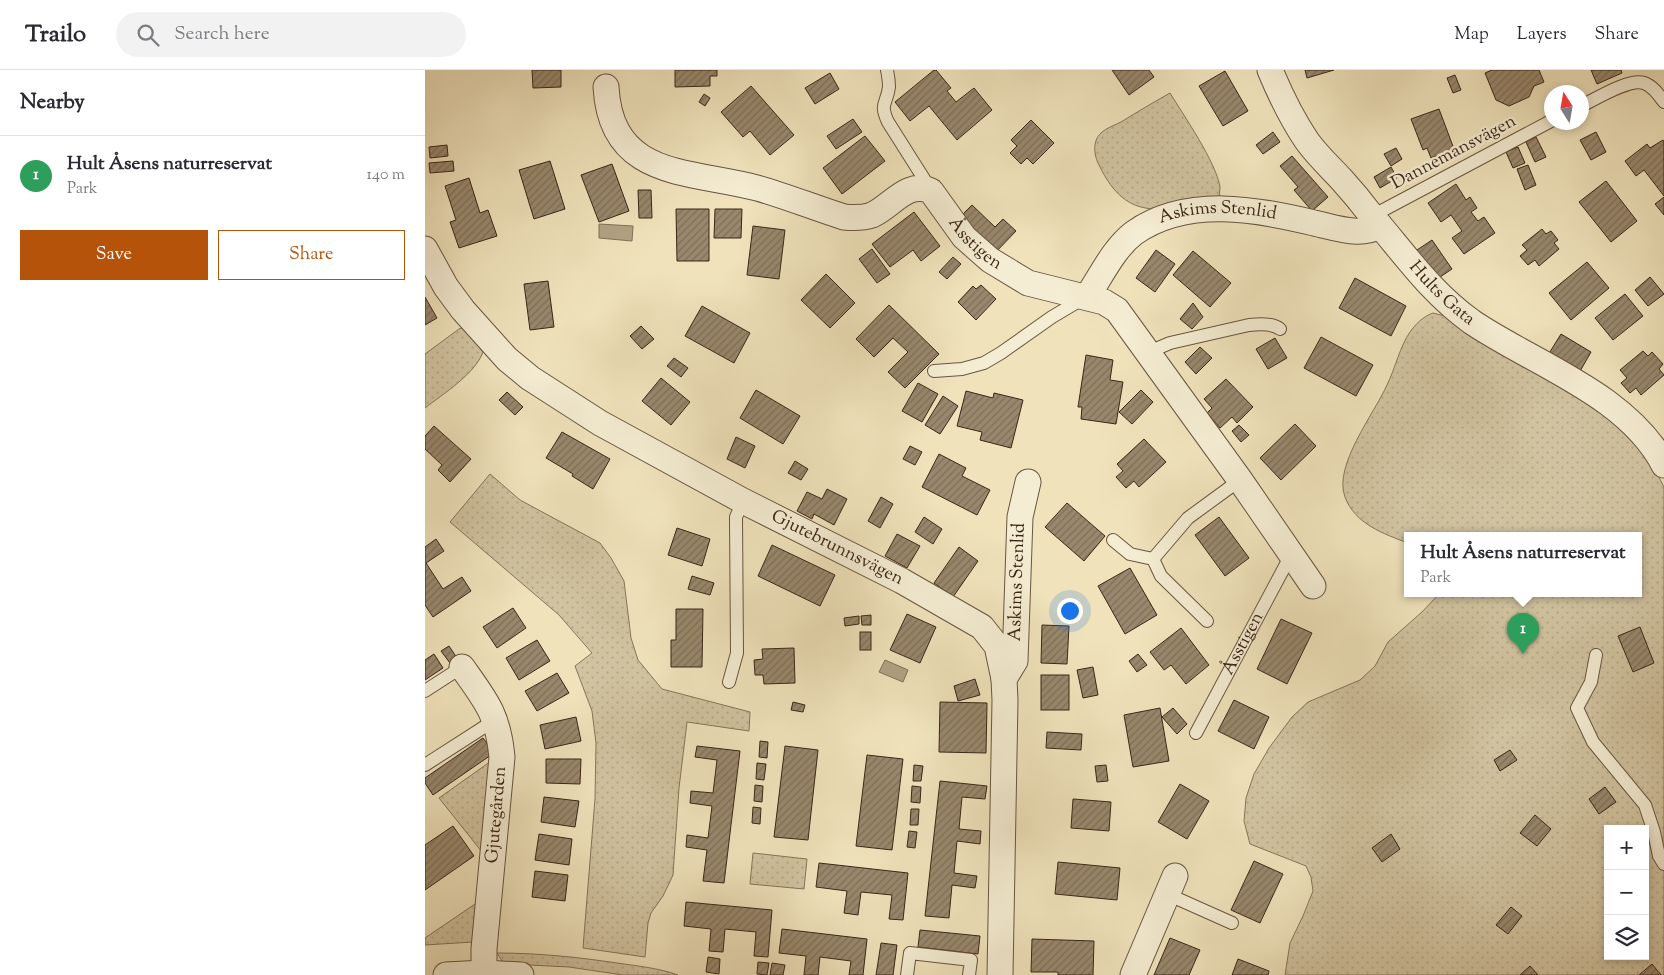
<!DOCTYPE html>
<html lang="en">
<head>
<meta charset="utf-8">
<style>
  :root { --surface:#fff; --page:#f2f2f3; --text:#2b2b33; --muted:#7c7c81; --line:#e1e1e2; --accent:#b45309 }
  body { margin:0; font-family:"Sorts Mill Goudy",serif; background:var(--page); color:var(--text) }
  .controls { position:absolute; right:15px; bottom:15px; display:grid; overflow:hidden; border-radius:0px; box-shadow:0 2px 8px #0003 }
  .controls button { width:45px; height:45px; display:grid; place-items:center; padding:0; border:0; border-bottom:1px solid var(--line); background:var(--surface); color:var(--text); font:25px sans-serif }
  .compass { position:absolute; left:1119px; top:15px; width:45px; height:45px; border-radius:50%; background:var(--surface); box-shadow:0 2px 8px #0003; rotate:349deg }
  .you { position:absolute; left:644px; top:540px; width:18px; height:18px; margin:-12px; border:4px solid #fff; border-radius:50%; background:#1a73e8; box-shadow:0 0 0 8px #1a73e833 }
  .badge { display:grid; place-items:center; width:32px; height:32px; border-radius:50%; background:var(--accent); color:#fff; font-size:16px; font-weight:700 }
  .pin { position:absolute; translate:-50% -41px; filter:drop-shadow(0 1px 2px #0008) }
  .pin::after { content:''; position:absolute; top:26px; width:18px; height:15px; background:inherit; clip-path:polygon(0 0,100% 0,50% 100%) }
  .popup { position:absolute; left:979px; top:462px; width:238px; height:65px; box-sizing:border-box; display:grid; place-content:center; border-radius:0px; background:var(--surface); filter:drop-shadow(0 1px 4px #0005); font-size:16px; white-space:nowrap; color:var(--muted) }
  .popup b { font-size:19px; color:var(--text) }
  .popup::after { content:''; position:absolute; left:50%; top:100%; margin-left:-10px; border:10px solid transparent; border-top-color:var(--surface) }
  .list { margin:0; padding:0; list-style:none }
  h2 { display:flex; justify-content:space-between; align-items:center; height:65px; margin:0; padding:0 20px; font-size:21px }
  h2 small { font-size:16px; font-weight:400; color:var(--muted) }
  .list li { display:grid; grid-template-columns:32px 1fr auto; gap:15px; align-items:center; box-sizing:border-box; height:80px; padding:0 20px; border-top:1px solid var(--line) }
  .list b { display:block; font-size:19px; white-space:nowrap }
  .list p { margin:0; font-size:16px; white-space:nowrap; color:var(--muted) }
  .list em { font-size:16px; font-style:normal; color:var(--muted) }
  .actions { display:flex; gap:10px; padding:15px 20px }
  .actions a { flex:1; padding:11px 0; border:1px solid var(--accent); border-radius:0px; text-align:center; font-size:18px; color:var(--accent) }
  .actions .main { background:var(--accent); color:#fff }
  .icon { flex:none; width:28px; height:28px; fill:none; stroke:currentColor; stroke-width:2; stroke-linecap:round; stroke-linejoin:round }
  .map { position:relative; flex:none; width:1239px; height:905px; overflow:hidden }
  header { display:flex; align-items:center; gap:30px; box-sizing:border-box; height:70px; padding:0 25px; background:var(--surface); border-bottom:1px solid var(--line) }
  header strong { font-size:24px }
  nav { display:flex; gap:28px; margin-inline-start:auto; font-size:18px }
  .search { width:350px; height:45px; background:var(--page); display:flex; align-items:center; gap:12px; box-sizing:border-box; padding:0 18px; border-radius:28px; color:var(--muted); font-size:19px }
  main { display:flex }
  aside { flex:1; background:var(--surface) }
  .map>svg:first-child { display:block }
  .grass { fill:url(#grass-dots); stroke:#86745c; fill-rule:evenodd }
  .water { fill:#b2a384; stroke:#827158 }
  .building { fill:url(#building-hatch); stroke:#3a2617 }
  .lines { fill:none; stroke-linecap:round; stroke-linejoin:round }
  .service-casing { stroke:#685540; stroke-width:14 }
  .minor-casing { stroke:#685540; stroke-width:27 }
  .service { stroke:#f5edd3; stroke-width:12 }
  .minor { stroke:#f5edd3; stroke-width:25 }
  .labels { text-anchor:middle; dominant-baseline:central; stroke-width:5; stroke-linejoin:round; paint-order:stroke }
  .street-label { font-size:18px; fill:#3a2617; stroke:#f5edd3 }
</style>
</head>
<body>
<header>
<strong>Trailo</strong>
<div class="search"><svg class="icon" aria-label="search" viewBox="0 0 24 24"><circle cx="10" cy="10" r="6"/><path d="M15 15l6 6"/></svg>Search here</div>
<nav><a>Map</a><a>Layers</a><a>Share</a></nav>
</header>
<main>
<aside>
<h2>Nearby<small></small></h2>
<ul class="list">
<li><span class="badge" style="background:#2e9e5b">1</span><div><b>Hult Åsens naturreservat</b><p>Park</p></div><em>140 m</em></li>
</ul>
<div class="actions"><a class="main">Save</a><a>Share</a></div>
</aside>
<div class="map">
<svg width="1239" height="905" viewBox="0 0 1239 905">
  <defs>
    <pattern id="grass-dots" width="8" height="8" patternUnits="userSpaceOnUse" patternTransform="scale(1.25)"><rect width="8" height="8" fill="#d1c3a0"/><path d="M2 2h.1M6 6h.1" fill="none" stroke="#b4a789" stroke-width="1.8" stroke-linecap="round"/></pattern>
    <pattern id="building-hatch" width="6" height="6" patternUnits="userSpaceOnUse" patternTransform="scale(1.25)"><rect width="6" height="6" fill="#99886d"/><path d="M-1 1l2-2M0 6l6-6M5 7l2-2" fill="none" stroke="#7e6f59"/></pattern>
  </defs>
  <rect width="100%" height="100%" fill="#f0e3bc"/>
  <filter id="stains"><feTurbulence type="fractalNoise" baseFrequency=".004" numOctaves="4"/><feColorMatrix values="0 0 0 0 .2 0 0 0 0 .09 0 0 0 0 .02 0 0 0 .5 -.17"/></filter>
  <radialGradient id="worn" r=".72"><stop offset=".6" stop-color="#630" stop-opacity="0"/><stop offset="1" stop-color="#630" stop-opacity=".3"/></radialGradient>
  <g class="grass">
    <path d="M745,23C759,46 791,92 795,117C795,121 794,125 794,129C740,139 703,156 674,95C669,86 667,71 676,63C681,58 690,55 696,52C712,42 729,32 745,23Z"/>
    <path d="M1008,243L1020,246L1137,312L1188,352L1225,390L1239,417V905H860L865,873L878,846L888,821L886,807L881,796L825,774L819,751L821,728L829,704L844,678L867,647L883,632L935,610L950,596L963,572L997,542L1015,523H1213V465H983V473C959,464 930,454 920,427C908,396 949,344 962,315C970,299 975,276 985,262C991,254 997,247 1008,243ZM1183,759H1220V886H1183Z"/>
    <path d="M39,257L58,282C50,304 18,324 0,338V284L34,259Z"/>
    <polygon points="65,404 95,430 175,473 186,488 199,511 206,568 213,590 237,619 325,642 324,661 262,652 254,718 248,805 238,826 226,843 223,853 220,887 158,878 170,729 171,673 167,641 150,596 167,583 134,545 25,452"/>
    <polygon points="69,689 57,782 14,728"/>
    <polygon points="328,783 382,789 379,819 325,814"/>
    <polygon points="53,832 48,872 0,875 0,868"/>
    <path d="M72,883C112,883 152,887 192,893C212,896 234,898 253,905H198L144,897L85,894L77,891Z"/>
  </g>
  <g class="water">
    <polygon points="174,154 208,156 207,171 174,168"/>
    <polygon points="460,590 483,600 478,612 454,602"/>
  </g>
  <g class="building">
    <polygon points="107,0 136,0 136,17 108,18"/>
    <polygon points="250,0 292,0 292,6 285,6 285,16 250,17"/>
    <polygon points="509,0 511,0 526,18 522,21 531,32 549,18 567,40 532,70 504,36 485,51 470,32"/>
    <polygon points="687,0 724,0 729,7 704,25"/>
    <polygon points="880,0 909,0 882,8"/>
    <polygon points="1067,0 1114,0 1119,12 1109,16 1104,27 1084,36 1071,30 1060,3"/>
    <polygon points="1166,0 1196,0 1197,3 1172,14"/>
    <polygon points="800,1 823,41 798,56 774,16"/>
    <polygon points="405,3 414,19 390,34 380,18"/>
    <polygon points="1030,5 1036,20 1028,23 1022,8"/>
    <polygon points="326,16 369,65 345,85 325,61 318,67 296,42"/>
    <polygon points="279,24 285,28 280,36 274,32"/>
    <polygon points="1014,39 1029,79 1006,88 1002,78 998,80 986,49"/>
    <polygon points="428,49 437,62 411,79 402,66"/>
    <polygon points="606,50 629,73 608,94 602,88 596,94 585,83 592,76 586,70"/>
    <polygon points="848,62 855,72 838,84 831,75"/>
    <polygon points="1171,62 1181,82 1166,90 1155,70"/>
    <polygon points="440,66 460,91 417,124 398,98"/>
    <polygon points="1111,67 1121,87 1110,92 1101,72"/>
    <polygon points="1238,70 1239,72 1239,126 1219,100 1211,106 1200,91 1222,74 1225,78"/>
    <polygon points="22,75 23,86 5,88 4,77"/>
    <polygon points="1093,77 1100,93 1088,98 1081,82"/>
    <polygon points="971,78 977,89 966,96 959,84"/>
    <polygon points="867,86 903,127 887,141 869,120 873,117 855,96"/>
    <polygon points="28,91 29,101 5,103 4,93"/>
    <polygon points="125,91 140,139 109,149 94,100"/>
    <polygon points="187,94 204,141 174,152 156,105"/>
    <polygon points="1103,95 1111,115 1100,120 1092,99"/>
    <polygon points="966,97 972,108 955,118 949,107"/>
    <polygon points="44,108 55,143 63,140 72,166 34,178 25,152 31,150 20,116"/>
    <polygon points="1181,111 1212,151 1186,172 1154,132"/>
    <polygon points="1031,114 1041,130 1045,127 1052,138 1046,142 1053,151 1059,147 1070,163 1039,184 1027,168 1037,161 1026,145 1016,152 1003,133"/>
    <polygon points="213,120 226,120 227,148 214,148"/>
    <polygon points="1239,127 1239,145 1230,134"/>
    <polygon points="547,135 570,157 578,149 591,161 569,184 533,149"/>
    <polygon points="251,139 284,139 284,191 252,191"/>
    <polygon points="290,139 317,139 316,168 289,168"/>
    <polygon points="489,142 515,176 496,191 488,180 465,197 447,174"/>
    <polygon points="328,156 360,160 354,209 322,205"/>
    <polygon points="1117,159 1121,164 1126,161 1133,170 1129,173 1134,179 1114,196 1110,190 1103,195 1095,186 1102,180 1097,175"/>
    <polygon points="1007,170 1027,199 1009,211 989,182"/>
    <polygon points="447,179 465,204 452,213 434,189"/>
    <polygon points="731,180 750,194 730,222 711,208"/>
    <polygon points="768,181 806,213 785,237 748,205"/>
    <polygon points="528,187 536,194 522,209 514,202"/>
    <polygon points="1162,192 1184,218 1146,250 1124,223"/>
    <polygon points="401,204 430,233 405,258 376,230"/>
    <polygon points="1225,207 1239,224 1223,236 1210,220"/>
    <polygon points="930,208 981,236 966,266 914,238"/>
    <polygon points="123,211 129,257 105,260 99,214"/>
    <polygon points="556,215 571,229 551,250 533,232 548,216 551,219"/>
    <polygon points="1200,224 1218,246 1188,270 1170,248"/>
    <polygon points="0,227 12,248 0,255"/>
    <polygon points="768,233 778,247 767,259 755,249"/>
    <polygon points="464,235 514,284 480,318 463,302 483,282 468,268 449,287 431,269"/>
    <polygon points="277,236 325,263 309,293 260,266"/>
    <polygon points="216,256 229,269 217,279 205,266"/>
    <polygon points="1136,264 1166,282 1154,303 1123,285"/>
    <polygon points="896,267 948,295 931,326 879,298"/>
    <polygon points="850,268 862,288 843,299 831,279"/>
    <polygon points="775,277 787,288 771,304 760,292"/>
    <polygon points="1218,281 1223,286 1227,282 1238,294 1234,299 1239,305 1216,325 1211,318 1205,323 1196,313 1202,308 1195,300"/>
    <polygon points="661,285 688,290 685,310 698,312 691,354 656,349 657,337 653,337"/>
    <polygon points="249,288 263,298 256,307 242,296"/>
    <polygon points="236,308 265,332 246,355 217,331"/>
    <polygon points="801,309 828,337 812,353 807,347 795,358 782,343 787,338 779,329"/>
    <polygon points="493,313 513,324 497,352 477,341"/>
    <polygon points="331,320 375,346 358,374 315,348"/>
    <polygon points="716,320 728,332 707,354 694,342"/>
    <polygon points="541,321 568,328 569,323 598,330 586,378 555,370 557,362 532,356"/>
    <polygon points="82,322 98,337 90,345 74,330"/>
    <polygon points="518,326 533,336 515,364 500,355"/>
    <polygon points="870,354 891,376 856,410 835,388"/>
    <polygon points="814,355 824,365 816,372 807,361"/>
    <polygon points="9,356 46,389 25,412 13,400 17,395 0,379 0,366"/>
    <polygon points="137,362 185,389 168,419 147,406 148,404 121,388"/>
    <polygon points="311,367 330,376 320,398 302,389"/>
    <polygon points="719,369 741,392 714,417 709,411 701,418 691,407 698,401 692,394"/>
    <polygon points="485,376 497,382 490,395 478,389"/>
    <polygon points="514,384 541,398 537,406 565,420 552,445 497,417"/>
    <polygon points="370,391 383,399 376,410 363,403"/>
    <polygon points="402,419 422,429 409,455 389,444 387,449 372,441 382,422 397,429"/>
    <polygon points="456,427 468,434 455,458 443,451"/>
    <polygon points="642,433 680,466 659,491 620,457"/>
    <polygon points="499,447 517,459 508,474 490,462"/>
    <polygon points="794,447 824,488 800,506 770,465"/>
    <polygon points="252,458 285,469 277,496 243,485"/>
    <polygon points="472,464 495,476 482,498 460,486"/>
    <polygon points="11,469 19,481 1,493 18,519 37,507 46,521 8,547 0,535 0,477"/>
    <polygon points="347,475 410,505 395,536 333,506"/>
    <polygon points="534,477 553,491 528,527 509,513"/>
    <polygon points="705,498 732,545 700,564 673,516"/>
    <polygon points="267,506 289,513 285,525 263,519"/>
    <polygon points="88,538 101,558 72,578 58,557"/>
    <polygon points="251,539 278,539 277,597 246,597 246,570 251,570"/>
    <polygon points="482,544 511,557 495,593 465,580"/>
    <polygon points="446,545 446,555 437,555 436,546"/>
    <polygon points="434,546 434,554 420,556 419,548"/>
    <polygon points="856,549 887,563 862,614 832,599"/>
    <polygon points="617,555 644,556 642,594 616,593"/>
    <polygon points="1215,557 1229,593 1208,602 1193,566"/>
    <polygon points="756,558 784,595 761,614 746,595 739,600 725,582"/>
    <rect x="435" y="562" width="11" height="18"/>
    <polygon points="112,570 125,591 94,610 81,588"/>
    <polygon points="24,576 32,588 25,593 16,581"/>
    <polygon points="369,578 370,613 339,614 338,605 330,605 329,590 338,589 337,579"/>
    <polygon points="9,584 18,598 0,610 0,590"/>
    <polygon points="713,584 722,595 712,602 704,591"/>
    <polygon points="668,597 673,625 658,628 652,600"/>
    <polygon points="132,603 144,623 112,641 100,621"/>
    <rect x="616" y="605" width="28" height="35"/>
    <polygon points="550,609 555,625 533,631 529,616"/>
    <polygon points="809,630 844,647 829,679 793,661"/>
    <polygon points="368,632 380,635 378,642 366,640"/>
    <polygon points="515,632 562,633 561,683 514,682"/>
    <polygon points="735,638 744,691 708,697 699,645"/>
    <polygon points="748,638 762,654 752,664 737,647"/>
    <polygon points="151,647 156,671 120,679 115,655"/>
    <polygon points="622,662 657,664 656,680 621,678"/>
    <polygon points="58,668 69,683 8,725 0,713 0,708"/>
    <polygon points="335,671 343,672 342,688 334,687"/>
    <polygon points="272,676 315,681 299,813 278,811 282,780 261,777 262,765 283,768 287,736 265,733 266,721 288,723 292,690 270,687"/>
    <polygon points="360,676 393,680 383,770 349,767"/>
    <polygon points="1085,680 1092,690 1075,701 1069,690"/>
    <polygon points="442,685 478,689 467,780 431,776"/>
    <polygon points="121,689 156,689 155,714 121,713"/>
    <polygon points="332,693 341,694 339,710 331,709"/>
    <polygon points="489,695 498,696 496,711 488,711"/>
    <polygon points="681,695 683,711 672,712 670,696"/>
    <polygon points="515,711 562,716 560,729 537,727 534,759 556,761 555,774 532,771 529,803 552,806 550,818 527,815 524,848 500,846"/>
    <polygon points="755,714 784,731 762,769 733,752"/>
    <polygon points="330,715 338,716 337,732 329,731"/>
    <polygon points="487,716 496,717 495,733 486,732"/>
    <polygon points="1180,717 1191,732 1174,744 1164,729"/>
    <polygon points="119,727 154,731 150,757 116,752"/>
    <polygon points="648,729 686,732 684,761 646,758"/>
    <polygon points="328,737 336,738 335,754 327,753"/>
    <polygon points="486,739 494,739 493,755 485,755"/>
    <polygon points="1110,745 1126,759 1112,776 1095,763"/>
    <polygon points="28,756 49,786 0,820 0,775"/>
    <polygon points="484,761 492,762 490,778 482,777"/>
    <polygon points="114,764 147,769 144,795 110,790"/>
    <polygon points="966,764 975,779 957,792 947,778"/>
    <polygon points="829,791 858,804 835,853 806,840"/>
    <polygon points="633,792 695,798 692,830 630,824"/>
    <polygon points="394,793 483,803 478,850 464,849 467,825 436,822 433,845 419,843 422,821 391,817"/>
    <polygon points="110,801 143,805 140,831 107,827"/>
    <polygon points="261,832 347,840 343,887 329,886 331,862 300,859 298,882 284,881 286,859 259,856"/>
    <polygon points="1086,837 1097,846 1083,864 1071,855"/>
    <polygon points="357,859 442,869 438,905 424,905 426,891 395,887 393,905 379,905 381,886 354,883"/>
    <polygon points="495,860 555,866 553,884 493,877"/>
    <polygon points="745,868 775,880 764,905 729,905"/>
    <polygon points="607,869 669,871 668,905 633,905 633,902 606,902"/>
    <polygon points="456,873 472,875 468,905 451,905"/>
    <polygon points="283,887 295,889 294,904 281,902"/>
    <polygon points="813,889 844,901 843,905 807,905"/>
    <polygon points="333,892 344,893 342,905 332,904"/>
    <polygon points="347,893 360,895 358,905 345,905"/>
    <polygon points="1227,894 1236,905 1214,905"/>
    <polygon points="1105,896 1113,905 1095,905"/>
  </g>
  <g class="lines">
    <defs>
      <g id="service">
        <path d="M462,0C463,5 464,11 464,17C462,34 454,33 463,52L506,120"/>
        <path d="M1156,36C1171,29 1204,8 1219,13C1228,16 1234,25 1239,32"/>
        <polyline points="947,146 1126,51"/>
        <path d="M724,282L745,273L824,255C834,254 847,253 855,259"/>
        <polyline points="509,301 537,299 559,293 576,283 627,247 659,228"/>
        <polyline points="688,470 705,484 728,489 736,506 782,551"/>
        <polyline points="728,489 763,448 815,410"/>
        <polyline points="1171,585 1166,612 1152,638 1168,672 1220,735 1229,762 1234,786 1239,794"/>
        <polyline points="304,612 312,583 311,447 318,431"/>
        <polyline points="0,621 37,597"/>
        <path id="s1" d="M771,663L867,483"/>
        <polyline points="0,695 70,650"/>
        <polyline points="742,824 807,853"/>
        <polyline points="482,905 485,883 546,890 544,905"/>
      </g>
      <g id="minor">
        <path id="s2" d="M845,0C855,24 867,49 882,71C892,85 905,97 917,110C927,121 937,133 946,145C979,183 1005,222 1047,252C1109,294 1203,325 1239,395"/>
        <path id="s3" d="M181,17C186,109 264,100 332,118C361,126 390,138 419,147C428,148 438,148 447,145C467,136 482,110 506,121L539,167L565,190L603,213L679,232L692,240L815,410L888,516"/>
        <path id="s4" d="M0,179L21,217L38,240L82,289L105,308L175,353L318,431L477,511L557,557L572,576L579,609L580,630L575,905"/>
        <path id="s5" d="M662,227C676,206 689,178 709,163C762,126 832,139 889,153C912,158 934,167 955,156"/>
        <path d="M37,597C61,631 73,644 77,687L59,879V903"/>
        <path id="s6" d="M579,609L590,591L595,447L603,412"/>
        <polyline points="21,905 59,903 96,905"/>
        <polyline points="708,905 750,806"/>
      </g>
    </defs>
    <use href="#service" class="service-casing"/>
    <use href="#minor" class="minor-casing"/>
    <use href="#service" class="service"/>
    <use href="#minor" class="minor"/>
  </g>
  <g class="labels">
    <g class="street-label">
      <text transform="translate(1029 83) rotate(-28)">Dannemansvägen</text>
      <text stroke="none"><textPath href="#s5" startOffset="168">Askims Stenlid</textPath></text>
      <text stroke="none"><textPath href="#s3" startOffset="458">Åsstigen</textPath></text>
      <text stroke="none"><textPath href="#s2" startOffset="284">Hults Gata</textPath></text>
      <text stroke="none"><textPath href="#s4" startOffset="519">Gjutebrunnsvägen</textPath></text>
      <text stroke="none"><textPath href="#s6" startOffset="100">Askims Stenlid</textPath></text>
      <text stroke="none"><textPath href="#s1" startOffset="101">Åsstigen</textPath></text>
      <text transform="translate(72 745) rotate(-85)">Gjutegården</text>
    </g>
  </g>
  <rect width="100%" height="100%" filter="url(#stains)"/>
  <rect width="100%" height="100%" fill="url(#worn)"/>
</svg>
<div class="controls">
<button>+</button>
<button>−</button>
<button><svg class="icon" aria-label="layers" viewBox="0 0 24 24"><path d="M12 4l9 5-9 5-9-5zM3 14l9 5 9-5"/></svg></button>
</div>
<svg class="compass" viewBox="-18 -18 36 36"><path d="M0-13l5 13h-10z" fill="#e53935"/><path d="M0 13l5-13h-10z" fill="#7c7c81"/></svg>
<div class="you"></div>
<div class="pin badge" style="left:1098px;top:584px;background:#2e9e5b">1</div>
<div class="popup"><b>Hult Åsens naturreservat</b>Park</div>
</div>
</main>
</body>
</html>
